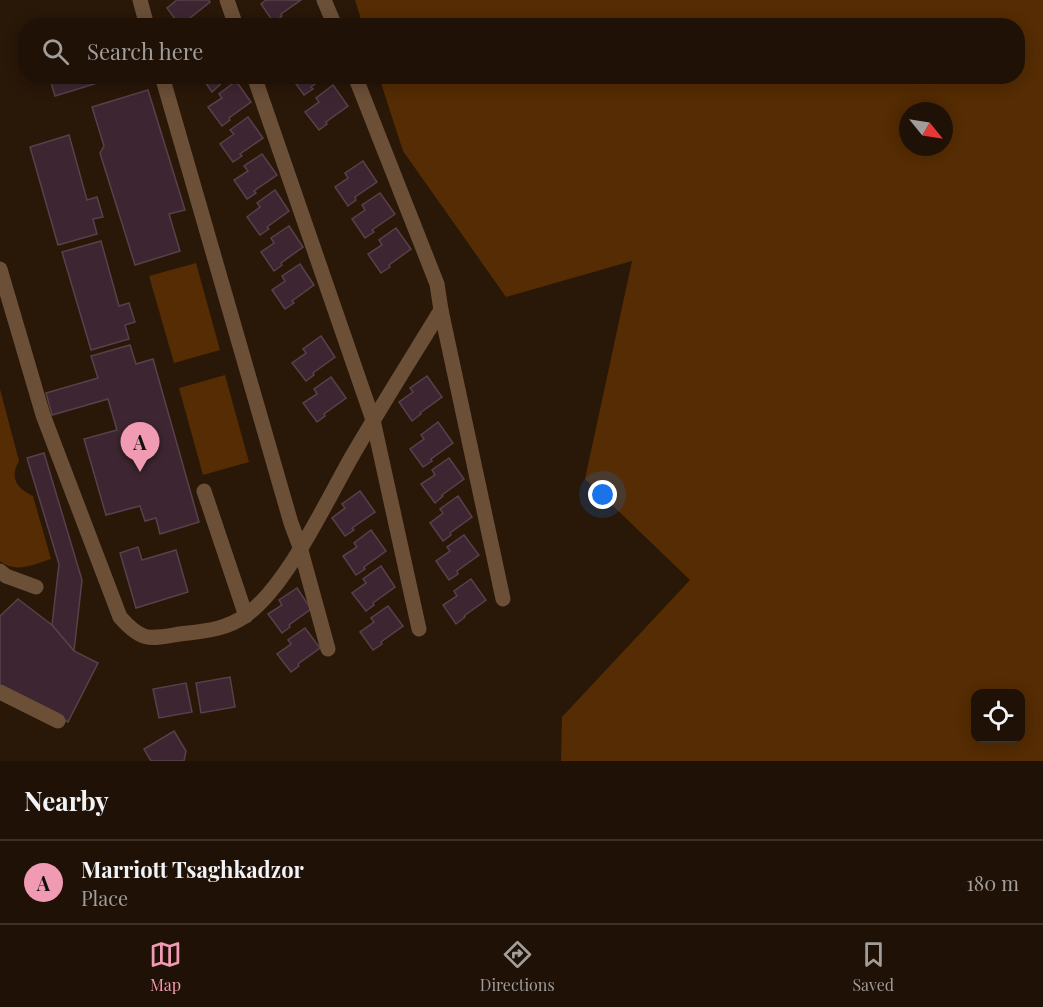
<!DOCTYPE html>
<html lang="en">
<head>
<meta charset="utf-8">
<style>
  :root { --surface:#1f1106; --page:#271a10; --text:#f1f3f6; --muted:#a19d9b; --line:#3c3128; --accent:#f19ab3 }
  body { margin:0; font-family:"Playfair Display",serif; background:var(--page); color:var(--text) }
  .controls { position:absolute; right:18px; bottom:18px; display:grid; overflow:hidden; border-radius:12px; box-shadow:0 3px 15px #0003 }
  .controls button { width:54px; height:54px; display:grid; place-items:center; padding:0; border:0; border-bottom:2px solid var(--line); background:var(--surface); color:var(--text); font:30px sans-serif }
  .compass { position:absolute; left:899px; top:102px; width:54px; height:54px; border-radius:50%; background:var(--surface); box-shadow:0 3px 15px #0003; rotate:120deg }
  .you { position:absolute; left:603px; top:495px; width:21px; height:21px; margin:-15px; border:4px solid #fff; border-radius:50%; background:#1a73e8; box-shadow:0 0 0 9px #1a73e833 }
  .badge { display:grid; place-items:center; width:39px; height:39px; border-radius:50%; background:var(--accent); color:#111; font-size:20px; font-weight:700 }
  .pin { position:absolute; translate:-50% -50px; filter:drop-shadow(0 2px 3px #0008) }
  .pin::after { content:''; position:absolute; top:32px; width:21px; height:18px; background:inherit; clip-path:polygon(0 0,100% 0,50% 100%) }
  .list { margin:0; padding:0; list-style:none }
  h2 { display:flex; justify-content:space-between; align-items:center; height:78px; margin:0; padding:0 24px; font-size:26px }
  h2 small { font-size:20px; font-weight:400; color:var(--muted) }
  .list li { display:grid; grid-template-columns:39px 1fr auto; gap:18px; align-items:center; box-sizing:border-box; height:84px; padding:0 24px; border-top:2px solid var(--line) }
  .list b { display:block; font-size:22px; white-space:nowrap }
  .list p { margin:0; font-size:20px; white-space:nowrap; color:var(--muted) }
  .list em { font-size:20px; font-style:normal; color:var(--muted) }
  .icon { flex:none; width:33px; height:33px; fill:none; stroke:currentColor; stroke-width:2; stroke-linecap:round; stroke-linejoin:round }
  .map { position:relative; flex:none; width:1043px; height:761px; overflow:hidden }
  .search { position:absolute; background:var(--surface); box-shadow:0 3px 15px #0003; left:18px; right:18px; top:18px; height:66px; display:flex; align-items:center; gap:15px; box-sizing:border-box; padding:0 21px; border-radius:24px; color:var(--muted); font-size:22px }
  .sheet { height:162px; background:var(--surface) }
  nav { display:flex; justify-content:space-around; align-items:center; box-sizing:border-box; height:84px; border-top:2px solid var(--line); background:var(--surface); font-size:16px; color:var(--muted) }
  nav a { display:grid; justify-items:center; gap:3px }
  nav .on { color:var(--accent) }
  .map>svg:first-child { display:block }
  .green { fill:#552c03; fill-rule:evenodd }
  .building { fill:#3d2631; stroke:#59404b; stroke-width:1.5 }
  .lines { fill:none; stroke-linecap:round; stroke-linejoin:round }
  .minor { stroke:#6b4f37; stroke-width:15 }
</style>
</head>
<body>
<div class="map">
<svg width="1043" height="761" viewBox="0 0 1043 761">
  <rect width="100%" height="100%" fill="#291708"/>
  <g class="green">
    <path d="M355,0H1043V761H561L562,717L690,580L585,479L632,261L506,297L403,151L379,77L1018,76V26H363ZM908,111H944V147H908ZM976,694H1020V738H976Z"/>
    <polygon points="196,263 220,350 174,363 149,276"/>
    <polygon points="225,375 249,462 203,475 179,388"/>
    <path d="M0,389L19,461C9,478 17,489 33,496L51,559C34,564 16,574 0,561Z"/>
  </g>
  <g class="building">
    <polygon points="177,0 209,0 210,2 180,26 167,8"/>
    <polygon points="266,0 301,0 281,14 282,16 274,23 261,4"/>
    <polygon points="49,76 103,76 104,81 55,96"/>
    <polygon points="201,76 229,76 212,92"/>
    <polygon points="326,76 311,87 313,89 304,95 291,77"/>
    <polygon points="236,81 251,102 229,118 230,120 222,126 208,107 222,98 219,94"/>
    <polygon points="333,85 348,106 326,122 327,124 319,130 305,112 319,102 316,98"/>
    <polygon points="148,90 185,210 169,214 180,251 135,265 100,153 104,146 92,107"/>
    <polygon points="248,117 263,138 240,154 242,156 233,162 220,144 234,134 230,130"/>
    <polygon points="69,135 87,200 97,197 103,217 93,219 97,234 58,245 30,147"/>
    <polygon points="262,154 277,175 254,191 256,193 247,199 234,180 248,171 244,166"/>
    <polygon points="363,161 377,182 355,197 356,200 348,206 335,187 348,178 345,173"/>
    <polygon points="275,190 289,211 267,227 269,229 260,235 247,217 260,207 257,203"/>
    <polygon points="380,193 395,214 372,230 374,232 365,238 352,219 365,210 362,205"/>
    <polygon points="289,226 303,247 281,263 282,265 274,271 261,252 274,243 271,238"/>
    <polygon points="396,228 411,249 389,265 390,267 381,273 368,254 382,245 379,240"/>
    <polygon points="101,241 119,306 129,303 135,322 125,325 129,339 91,350 62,252"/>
    <polygon points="300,264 314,285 292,301 294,303 285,309 272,290 285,281 282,276"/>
    <polygon points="321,336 335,357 313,373 314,375 306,381 292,363 306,353 303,349"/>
    <polygon points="130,345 136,364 153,359 199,522 160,534 156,518 145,521 140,506 106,515 84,439 117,430 108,399 52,415 46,393 98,378 91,356"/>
    <polygon points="427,376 442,397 420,413 421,414 412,421 399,402 413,392 410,388"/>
    <polygon points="331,377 346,398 324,414 325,416 317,422 303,403 317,394 314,389"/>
    <polygon points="438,422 453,443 431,459 432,461 423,467 410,449 424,439 421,435"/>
    <polygon points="44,453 82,580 74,651 52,625 59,564 27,458"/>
    <polygon points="449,458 464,479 442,495 443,496 435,503 421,484 435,475 432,470"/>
    <polygon points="360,491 375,512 352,528 354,530 345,536 332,518 345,508 342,504"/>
    <polygon points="458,496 472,517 450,533 451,535 443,541 430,523 443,513 440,509"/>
    <polygon points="371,530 386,551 364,567 365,569 356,575 343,556 357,547 354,543"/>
    <polygon points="464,535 479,555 457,571 458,574 449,580 436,561 450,551 447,547"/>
    <polygon points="138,547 142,560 176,550 188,592 136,608 120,553"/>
    <polygon points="381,566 395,587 373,603 374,605 366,611 352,593 366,583 363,579"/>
    <polygon points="471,579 486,600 464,616 465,617 456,624 443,605 457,596 454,591"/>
    <polygon points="297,588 311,609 289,625 290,627 282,633 268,614 282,605 279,600"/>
    <polygon points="18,599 52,625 74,651 98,663 68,722 0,686 0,616"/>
    <polygon points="388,606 403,626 381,642 382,644 373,650 360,632 374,622 371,618"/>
    <polygon points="305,628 320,648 298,664 299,666 291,672 277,654 291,644 288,640"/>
    <polygon points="230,677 235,707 201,713 196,683"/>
    <polygon points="186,683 192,712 159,718 153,689"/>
    <polygon points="174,731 186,751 184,761 151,761 144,749"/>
  </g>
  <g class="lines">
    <g class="minor">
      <polyline points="140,0 147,26"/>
      <polyline points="227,0 236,26"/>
      <polyline points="324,0 335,26"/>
      <polyline points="162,76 291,523 300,547 328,649"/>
      <polyline points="254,76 373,420 419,629"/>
      <polyline points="355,76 437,284 441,310 503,599"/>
      <path d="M0,269L43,415L120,617C142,642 149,639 180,634C203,631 225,630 245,616C286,588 326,502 351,458C380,408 411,359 441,310"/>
      <polyline points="204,491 246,616"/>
      <polyline points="0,571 6,576 36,587"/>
      <polyline points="0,692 58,721"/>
    </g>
  </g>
</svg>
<div class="controls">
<button><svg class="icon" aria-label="locate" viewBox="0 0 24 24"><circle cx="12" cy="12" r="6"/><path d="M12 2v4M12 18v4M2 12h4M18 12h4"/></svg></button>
</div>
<svg class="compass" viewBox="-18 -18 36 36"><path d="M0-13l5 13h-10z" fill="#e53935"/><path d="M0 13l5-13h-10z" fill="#a19d9b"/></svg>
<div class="you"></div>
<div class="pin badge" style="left:140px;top:472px">A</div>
<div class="search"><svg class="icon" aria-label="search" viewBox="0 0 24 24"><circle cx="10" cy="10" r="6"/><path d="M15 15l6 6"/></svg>Search here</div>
</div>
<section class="sheet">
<h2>Nearby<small></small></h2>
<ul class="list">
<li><span class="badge">A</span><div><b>Marriott Tsaghkadzor</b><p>Place</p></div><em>180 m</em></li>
</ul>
</section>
<nav>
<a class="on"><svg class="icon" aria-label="map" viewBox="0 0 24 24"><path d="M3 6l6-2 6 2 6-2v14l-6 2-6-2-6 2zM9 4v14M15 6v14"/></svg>Map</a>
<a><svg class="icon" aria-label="directions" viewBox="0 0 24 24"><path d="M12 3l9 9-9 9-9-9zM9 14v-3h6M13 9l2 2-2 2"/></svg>Directions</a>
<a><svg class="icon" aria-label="saved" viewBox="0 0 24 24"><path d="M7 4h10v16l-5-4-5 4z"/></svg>Saved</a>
</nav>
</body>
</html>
